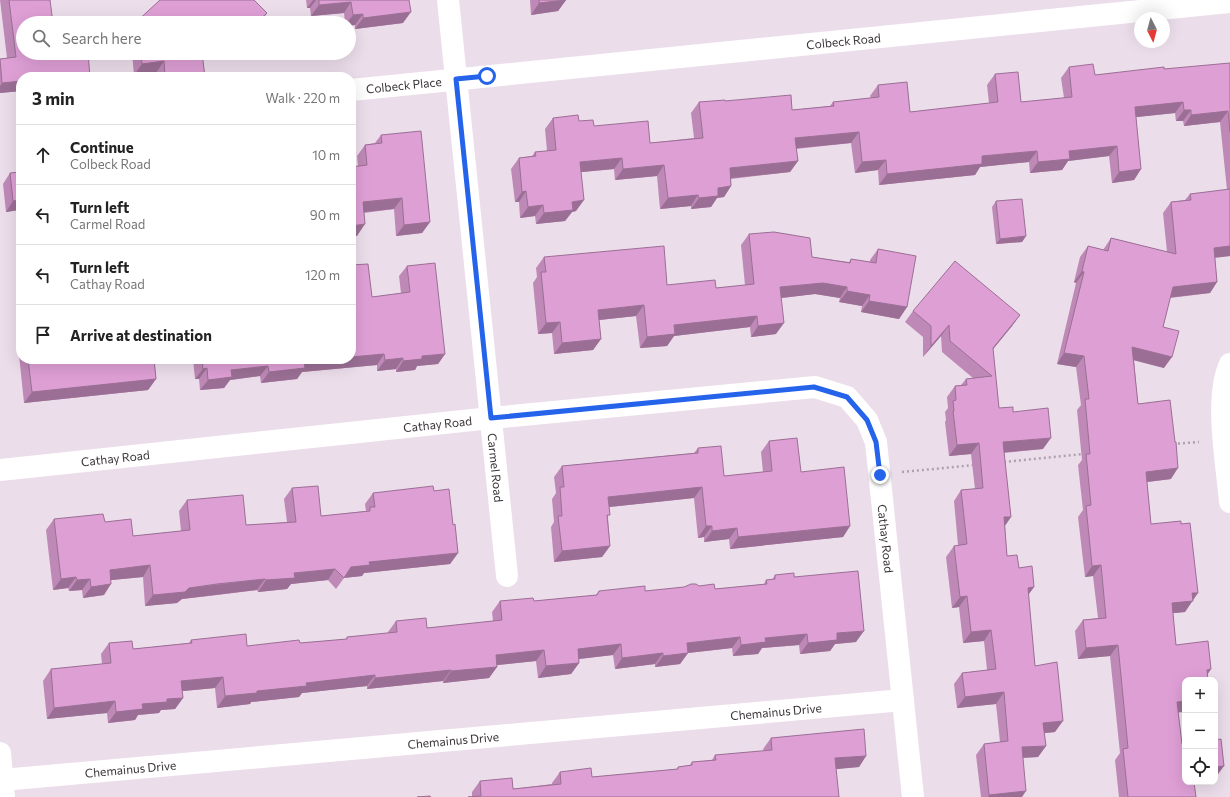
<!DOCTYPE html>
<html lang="en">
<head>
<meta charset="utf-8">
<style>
  :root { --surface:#fff; --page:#f6f6f6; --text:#222; --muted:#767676; --line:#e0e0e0 }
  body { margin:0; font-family:Commissioner,sans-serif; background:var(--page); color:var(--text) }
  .controls { position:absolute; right:12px; bottom:12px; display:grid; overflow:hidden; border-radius:8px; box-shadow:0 4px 16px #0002 }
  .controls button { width:36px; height:36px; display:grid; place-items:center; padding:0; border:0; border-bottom:1px solid var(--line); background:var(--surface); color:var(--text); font:20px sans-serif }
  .compass { position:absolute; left:1134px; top:12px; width:36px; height:36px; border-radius:50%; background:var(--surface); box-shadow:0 4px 16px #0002; rotate:174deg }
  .stop { position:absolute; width:12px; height:12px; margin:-9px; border:3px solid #2563eb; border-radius:50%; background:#fff }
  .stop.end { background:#2563eb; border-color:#fff; box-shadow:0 1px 4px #0008 }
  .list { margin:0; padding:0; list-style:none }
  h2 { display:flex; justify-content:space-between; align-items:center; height:52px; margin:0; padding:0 16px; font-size:17px }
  h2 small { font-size:13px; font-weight:400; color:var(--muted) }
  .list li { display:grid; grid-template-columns:26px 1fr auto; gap:12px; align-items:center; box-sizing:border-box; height:60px; padding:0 16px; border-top:1px solid var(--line) }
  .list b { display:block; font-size:15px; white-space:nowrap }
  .list p { margin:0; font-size:13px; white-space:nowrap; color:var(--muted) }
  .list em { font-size:13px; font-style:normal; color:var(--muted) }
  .icon { flex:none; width:22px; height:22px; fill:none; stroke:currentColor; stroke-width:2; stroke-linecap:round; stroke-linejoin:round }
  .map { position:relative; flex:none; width:1230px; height:797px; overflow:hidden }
  .search { position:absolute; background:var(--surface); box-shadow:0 4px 16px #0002; left:16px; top:16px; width:340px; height:44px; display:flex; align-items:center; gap:10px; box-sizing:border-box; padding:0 14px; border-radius:22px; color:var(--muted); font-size:15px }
  .panel { position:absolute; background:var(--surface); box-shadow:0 4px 16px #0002; left:16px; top:72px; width:340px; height:292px; border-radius:16px }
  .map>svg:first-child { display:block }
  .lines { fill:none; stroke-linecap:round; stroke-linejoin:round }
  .path { stroke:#aea2ac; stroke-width:2.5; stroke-dasharray:2 3; stroke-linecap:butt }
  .minor { stroke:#fff; stroke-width:22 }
  .wall { fill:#bf89b7 }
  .shaded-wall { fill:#9b6f95 }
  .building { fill:#de9fd5; stroke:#9b6f95 }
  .route { stroke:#2563eb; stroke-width:5 }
  .labels { text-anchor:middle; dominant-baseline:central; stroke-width:3; stroke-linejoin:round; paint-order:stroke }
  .street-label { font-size:12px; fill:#393338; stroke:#faeaf7 }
</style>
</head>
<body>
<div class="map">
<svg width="1230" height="797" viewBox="0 0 1230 797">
  <rect width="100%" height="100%" fill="#ecddea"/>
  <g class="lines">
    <g class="path">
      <polyline points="1173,444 1199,442"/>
      <polyline points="1004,462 1084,454"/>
      <polyline points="902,472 975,465"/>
    </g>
    <g class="minor">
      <path id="s1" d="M448,0L507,576"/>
      <path id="s2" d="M351,90L1230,2"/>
      <path d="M1230,364C1214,397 1227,465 1230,502"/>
      <path id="s3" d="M0,470L491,418L815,387L847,397L867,420L876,442L913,797"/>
      <polyline points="0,753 4,797"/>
      <path id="s4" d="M2,780L903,700"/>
    </g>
  </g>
  <g class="wall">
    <polygon points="0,0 50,0 23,23 21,91 0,93 0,59 7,58"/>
    <polygon points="306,0 409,0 403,23 355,29 355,25 349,23 345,23 344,13 311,16 310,8 307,8"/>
    <polygon points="530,0 566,0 558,11 531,15"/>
    <polygon points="132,53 204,53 202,54 205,77 156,77 156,73 134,75"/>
    <polygon points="1230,65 1230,256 1215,257 1217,282 1210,293 1170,298 1163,327 1164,368 1134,360 1138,404 1171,479 1147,482 1151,524 1192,600 1185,612 1173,613 1176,645 1211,669 1178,712 1182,744 1196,797 1119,797 1115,760 1120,753 1110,656 1078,659 1075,631 1083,620 1098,618 1093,576 1085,577 1078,517 1083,510 1078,465 1082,460 1077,410 1081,405 1076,367 1057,364 1076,283 1074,282 1080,257 1088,246 1103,250 1111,238 1167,252 1163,213 1171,202 1185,200 1190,194 1227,190 1220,122 1184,126 1183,121 1176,121 1175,113 1136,117 1141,169 1134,180 1112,183 1109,156 1068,161 1062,170 1030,173 1029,162 980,167 975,175 879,185 878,170 855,173 851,143 796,149 798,161 790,172 731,179 731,186 724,197 717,198 711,207 691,209 691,206 660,209 657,176 615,180 614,169 581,172 576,211 572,212 565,221 536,224 535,216 520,218 519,202 515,202 511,169 519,158 532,156 535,152 547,151 545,129 553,118 579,121 594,126 650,143 694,138 691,113 699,102 725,101 792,110 830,106 833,102 871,98 870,96 878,85 910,112 989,103 987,85 995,74 1021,102 1064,98 1061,78 1069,67 1095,75 1164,69"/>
    <polygon points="381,135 430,222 422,233 396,236 394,209 364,213 357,236 358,166 357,156 365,145 375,143"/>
    <polygon points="21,172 21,230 19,210 6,212 3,184 10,173"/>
    <polygon points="996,201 1026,236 1022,242 996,244 992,207"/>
    <polygon points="749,234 812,257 849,262 851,259 870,262 870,260 878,249 907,307 899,319 861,312 862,306 839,302 840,298 815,294 781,298 776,334 751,337 750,327 674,336 667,346 640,348 636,316 599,320 601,339 593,350 554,354 552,333 538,334 533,283 537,277 536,268 544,257 667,285 716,288 745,285 741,245"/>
    <polygon points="407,266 445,354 438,364 417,366 415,370 396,372 396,369 377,371 377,365 302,372 297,379 261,383 260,376 230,380 224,388 200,390 199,379 195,379 193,359 155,363 155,359 351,359 372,297 401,293 399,276"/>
    <polygon points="913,311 1020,315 1012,326 993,349 999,408 1013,412 1043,449 1004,453 1011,517 1005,526 1007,556 1019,568 1034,587 1028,595 1035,666 1055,732 1044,733 1046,746 1038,757 1023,758 1022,797 981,797 976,755 984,744 1000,742 996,704 957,708 954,684 962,673 987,670 984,641 963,643 959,607 952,608 946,557 954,546 958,545 954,501 961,490 975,489 971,454 949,456 945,422 946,420 945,412 948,408 947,397 955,386 961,385 966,379 973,378 942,352 941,336 923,357 923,337 905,322"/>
    <polygon points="21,340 21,359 154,359 156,379 148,390 24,403 18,345"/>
    <polygon points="769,441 801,472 850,526 843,537 730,549 729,539 704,542 704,537 698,538 694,498 609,507 608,518 610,546 602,557 554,562 551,527 554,522 552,499 556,493 554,477 562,466 694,453 698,448 724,476 763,472 761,452"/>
    <polygon points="292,488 321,516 366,511 365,504 373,493 434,491 453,525 458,553 450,564 364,573 362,576 344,578 336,589 328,580 291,584 287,589 258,592 257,590 209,596 182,599 177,603 145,606 143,577 111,580 104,595 83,598 82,590 69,591 68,588 53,590 46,530 54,519 105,522 133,536 181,531 179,511 187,500 246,525 287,522 284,499"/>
    <polygon points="775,575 794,577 856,642 835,644 830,651 800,654 799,645 762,648 758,654 733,656 732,648 688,653 680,664 655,667 655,664 615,669 613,655 579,659 579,663 571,674 538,678 536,661 497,665 497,667 489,678 443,683 443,681 367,689 367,686 302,693 299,697 251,702 250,704 217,708 215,688 182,691 183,698 175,709 161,710 159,713 138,715 135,720 108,723 107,713 47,719 43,681 51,669 102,664 101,654 109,643 133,649 189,643 191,640 247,646 300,643 346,639 347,637 388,633 388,632 396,621 427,628 493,621 492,612 500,601 534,601 596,595 599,591 645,591 699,586 715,589 764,584 766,580 772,580"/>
    <polygon points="771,738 866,756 859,767 472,797 472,792 480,781 513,789 552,784 552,783 560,772 592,777 677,769 678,767 690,765 692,762 712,760 715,755 764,751 763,749"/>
  </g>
  <g class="shaded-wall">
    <polygon points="313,0 316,0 310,8 307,8"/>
    <polygon points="566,0 558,11 531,15 539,3"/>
    <polygon points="351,2 344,13 311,16 319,5"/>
    <polygon points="411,12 403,23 355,29 363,18"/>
    <polygon points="267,13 260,23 256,23"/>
    <polygon points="363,14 355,25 349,26 349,23 347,23 353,15"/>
    <polygon points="164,61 156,73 134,75 142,64"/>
    <polygon points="21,81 21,91 0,93 0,86 2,83"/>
    <polygon points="1183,102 1175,113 1128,118 1135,107"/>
    <polygon points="1184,110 1191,110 1183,121 1176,121"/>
    <polygon points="1228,111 1220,122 1184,126 1191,115"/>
    <polygon points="859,132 851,143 788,149 795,138"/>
    <polygon points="1117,146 1109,156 1068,161 1062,170 1030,173 1038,162 1069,151"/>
    <polygon points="1037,151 1029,162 980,167 975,175 879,185 887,174 982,156"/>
    <polygon points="622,158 614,169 572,173 580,162"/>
    <polygon points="886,160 878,170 855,173 862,162"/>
    <polygon points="798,161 790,172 722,179 730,168"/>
    <polygon points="664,165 657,176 615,180 623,169"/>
    <polygon points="1141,169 1134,180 1112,183 1119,172"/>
    <polygon points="731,186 724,197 717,198 711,207 691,209 699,198 718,188"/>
    <polygon points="526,191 519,202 515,202 522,192"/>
    <polygon points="698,195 691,206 660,209 668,198"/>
    <polygon points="402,198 394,209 355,213 363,202"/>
    <polygon points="21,200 21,208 19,210 6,212 13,201"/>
    <polygon points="584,200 576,211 572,212 565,221 536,224 544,213 572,202"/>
    <polygon points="543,205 535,216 520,218 528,207"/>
    <polygon points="430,222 422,233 396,236 404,225"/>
    <polygon points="365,224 357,236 351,236 351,226"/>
    <polygon points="1026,236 1022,242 996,244 1000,239"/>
    <polygon points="1230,246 1230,256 1206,259 1214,248"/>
    <polygon points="1082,271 1084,272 1076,283 1074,282"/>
    <polygon points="1217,282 1210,293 1165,298 1173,287"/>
    <polygon points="823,283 847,287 840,298 815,294 773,299 780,287"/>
    <polygon points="847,291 870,295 862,306 839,302"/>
    <polygon points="869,301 907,307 899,319 861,312"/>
    <polygon points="644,305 636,316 590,321 598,310"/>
    <polygon points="1020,315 1012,326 985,359 993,348"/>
    <polygon points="757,316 750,327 674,336 667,346 640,348 647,337 674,325"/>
    <polygon points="560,322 552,333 538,334 546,323"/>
    <polygon points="784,323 776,334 751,337 758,326"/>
    <polygon points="949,325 941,336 923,357 931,346"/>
    <polygon points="601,339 593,350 554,354 562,343"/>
    <polygon points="1132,347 1172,357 1164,368 1125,358"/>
    <polygon points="1064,353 1084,356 1076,367 1057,364"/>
    <polygon points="384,354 377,365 302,372 297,379 261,383 269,372 304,362 332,359 351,359 351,357"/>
    <polygon points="445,354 438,364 417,366 415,370 396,372 403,361 422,356"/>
    <polygon points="403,358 396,369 377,371 385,360"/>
    <polygon points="158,359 193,359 155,363"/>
    <polygon points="268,366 260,376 230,380 224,388 200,390 208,380 231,370"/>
    <polygon points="207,368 199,379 195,379 203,369"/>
    <polygon points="156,379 148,390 24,403 32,392"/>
    <polygon points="1051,438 1043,449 996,453 1003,442"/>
    <polygon points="979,443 971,454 949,456 957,445"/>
    <polygon points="1178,468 1171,479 1139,483 1146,472"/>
    <polygon points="702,487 694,498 600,508 608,497"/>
    <polygon points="1004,517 1011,517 1003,528"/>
    <polygon points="706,526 712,526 704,537 698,538"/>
    <polygon points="850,526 843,537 730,549 738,537"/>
    <polygon points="737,528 729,539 704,542 712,531"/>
    <polygon points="610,546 602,557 554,562 562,551"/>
    <polygon points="458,553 450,564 364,573 362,576 343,578 351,567 369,562"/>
    <polygon points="150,565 143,577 102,581 110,570"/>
    <polygon points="1101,565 1093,576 1085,577 1092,566"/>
    <polygon points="335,569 328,580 291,584 287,589 258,592 266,580 294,573"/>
    <polygon points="76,577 68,588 53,590 61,579"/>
    <polygon points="90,579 82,590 69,591 77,580"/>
    <polygon points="265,579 257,590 182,599 177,603 145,606 153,595 189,588"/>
    <polygon points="111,584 104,595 83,598 91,587"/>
    <polygon points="1034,587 1026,598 1028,588"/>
    <polygon points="1192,593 1198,593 1185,612 1165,614 1172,603"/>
    <polygon points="967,596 959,607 952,608 960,597"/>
    <polygon points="991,630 984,641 963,643 971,632"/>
    <polygon points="864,631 856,642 835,644 830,651 800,654 808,643 837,633"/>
    <polygon points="807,634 799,645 762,648 758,654 733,656 741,645 765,638"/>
    <polygon points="740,637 732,648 679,654 687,643"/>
    <polygon points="621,644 613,655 570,660 578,649"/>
    <polygon points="1118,645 1110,656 1078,659 1086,648"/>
    <polygon points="544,650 536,661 488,666 496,655"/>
    <polygon points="663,653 655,664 615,669 622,658"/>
    <polygon points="688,653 680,664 655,667 663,656"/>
    <polygon points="579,663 571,674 538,678 546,666"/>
    <polygon points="497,667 489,678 443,683 451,671"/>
    <polygon points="1211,669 1204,680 1207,670"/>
    <polygon points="451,670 443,681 367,689 375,678"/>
    <polygon points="375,675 367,686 302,693 299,697 251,702 250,704 217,708 225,696 306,683"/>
    <polygon points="223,677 215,688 173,692 181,681"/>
    <polygon points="1004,692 996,704 957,708 965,697"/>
    <polygon points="183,698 175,709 161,710 159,713 138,715 135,720 108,723 116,712 142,704 167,699"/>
    <polygon points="115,701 107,713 47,719 54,708"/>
    <polygon points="1185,701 1185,712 1170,713 1177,702"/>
    <polygon points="1063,721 1055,732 1036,734 1043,723"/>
    <polygon points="1046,746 1038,757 1014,758 1022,747"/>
    <polygon points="866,756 859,767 827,770 835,758"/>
    <polygon points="1224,766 1216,777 1215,777 1215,767"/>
    <polygon points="1026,791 1022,797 988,797 989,795"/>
  </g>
  <g class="building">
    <polygon points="9,0 50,0 53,23 23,23 23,53 88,53 90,77 21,77 21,81 2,83 0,59 16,57"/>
    <polygon points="160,0 254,0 267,13 256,23 135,23"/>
    <polygon points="319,0 409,0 411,12 363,18 363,14 353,15 351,2 319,5"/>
    <polygon points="539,0 566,0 539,3"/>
    <polygon points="141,53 202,53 205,77 165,77 164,61 142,64"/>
    <polygon points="1230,63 1230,132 1228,111 1191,115 1191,110 1184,110 1183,102 1135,107 1141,169 1119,172 1117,146 1069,151 1070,159 1038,162 1037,151 982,156 982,164 887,174 886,160 862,162 859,132 795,138 798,161 730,168 731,186 718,188 718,196 699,198 698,195 668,198 664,165 623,169 622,158 580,162 584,200 572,202 573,210 544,213 543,205 528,207 526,191 522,192 519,158 536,156 535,152 556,150 553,118 578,115 579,121 593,120 594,126 648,121 650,143 703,138 699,102 725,100 725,101 791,95 792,110 834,106 833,102 879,97 878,85 907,82 910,112 998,102 995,74 1018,72 1021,102 1072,97 1069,67 1093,64 1095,75 1164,67 1164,69"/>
    <polygon points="421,131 430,222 404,225 402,198 363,202 365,224 351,226 351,167 367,165 365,145 382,143 381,135"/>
    <polygon points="21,172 21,200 13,201 10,173"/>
    <polygon points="1230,189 1230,246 1214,248 1217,282 1173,287 1163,327 1179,331 1172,357 1132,347 1138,404 1170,400 1175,442 1176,442 1178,468 1146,472 1151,524 1181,521 1181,524 1190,523 1198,593 1192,593 1193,601 1172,603 1176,645 1208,641 1211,669 1207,670 1208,680 1185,680 1185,701 1177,702 1182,744 1185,743 1185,782 1194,782 1196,797 1128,797 1123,749 1128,748 1118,645 1086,648 1083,620 1106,618 1101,565 1092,566 1086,506 1091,505 1086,454 1090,454 1085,399 1089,399 1084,356 1064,353 1084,272 1082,271 1088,246 1108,251 1111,238 1176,254 1171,202 1191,200 1190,194"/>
    <polygon points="1022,199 1026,236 1000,239 996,201"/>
    <polygon points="774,232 810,238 812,257 850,263 851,259 876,263 878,249 916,256 907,307 869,301 870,295 847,291 847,287 823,283 780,287 784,323 758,326 757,316 674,325 675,334 647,337 644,305 598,310 601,339 562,343 560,322 546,323 541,272 546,272 544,257 664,246 667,285 715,280 716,288 754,284 749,234"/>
    <polygon points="955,261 1020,315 993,348 999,408 1013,407 1013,412 1048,408 1051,438 1003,442 1011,517 1004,517 1007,556 1017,555 1019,568 1032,566 1034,587 1028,588 1035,666 1057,662 1063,721 1043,723 1046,746 1022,747 1026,791 989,795 984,744 1008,741 1004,692 965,697 962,673 996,669 991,630 971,632 967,596 960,597 954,546 967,544 961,490 983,488 979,443 957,445 953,411 954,411 953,401 956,400 955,386 967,385 966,379 992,376 950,341 949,325 931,346 931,326 913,311"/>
    <polygon points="435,263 445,354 422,356 422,359 403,361 403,358 385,360 384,354 351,357 351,265 368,264 372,297 410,292 407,266"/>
    <polygon points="28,359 154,359 156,379 32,392"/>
    <polygon points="202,359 332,359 304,362 305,368 269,372 268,366 231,370 232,377 208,380 207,368 203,369"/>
    <polygon points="797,438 801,472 844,467 850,526 738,537 737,528 712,531 712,526 706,526 702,487 608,497 610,515 607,515 610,546 562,551 558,516 562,516 560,487 564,487 562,466 698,453 698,448 721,446 724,476 772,471 769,441"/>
    <polygon points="318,486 321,516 370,511 370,507 375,507 373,493 433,486 434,491 449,489 453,525 455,524 458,553 369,562 370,565 351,567 344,578 335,569 294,573 295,578 266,580 265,579 217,584 189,588 185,592 153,595 150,565 110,570 111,584 91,587 90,579 77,580 76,577 61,579 54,519 103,514 105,522 131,519 133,536 190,530 187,500 243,495 246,525 296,522 292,488"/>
    <polygon points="858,571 864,631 837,633 837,640 808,643 807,634 765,638 766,642 741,645 740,637 687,643 688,653 663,656 663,653 622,658 621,644 578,649 579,663 546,666 544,650 496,655 497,667 451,671 451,670 375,678 375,675 306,683 307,686 257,691 257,693 225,696 223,677 181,681 183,698 167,699 167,702 142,704 143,709 116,712 115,701 54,708 51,669 111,663 109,643 132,641 133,649 192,643 191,640 246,634 247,646 299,640 300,643 347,639 347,637 397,632 396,621 426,618 427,628 502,620 500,601 533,598 534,601 565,598 597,595 599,591 645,586 645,591 684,587 691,584 696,584 699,586 714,584 715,589 767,584 766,580 775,579 775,575 794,573 794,577"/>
    <polygon points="864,729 866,756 835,758 839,797 468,797 481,796 480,781 512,778 513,789 561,784 560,772 591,768 592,777 678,769 678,767 692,765 692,762 716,760 715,755 772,750 771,738"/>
    <polygon points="1221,739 1224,766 1215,767 1215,740"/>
    <polygon points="430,796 431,797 417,797"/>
  </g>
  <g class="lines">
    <polyline class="route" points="487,76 456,79 491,418 814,387 847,397 867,420 876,442 880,475"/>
  </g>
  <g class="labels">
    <g class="street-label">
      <text stroke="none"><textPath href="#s2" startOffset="495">Colbeck Road</textPath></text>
      <text stroke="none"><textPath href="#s2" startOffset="53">Colbeck Place</textPath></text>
      <text stroke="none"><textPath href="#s3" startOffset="440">Cathay Road</textPath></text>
      <text stroke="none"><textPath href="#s3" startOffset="116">Cathay Road</textPath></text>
      <text stroke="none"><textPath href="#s1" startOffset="470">Carmel Road</textPath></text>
      <text stroke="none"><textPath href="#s3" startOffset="1004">Cathay Road</textPath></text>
      <text stroke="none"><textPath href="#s4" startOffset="777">Chemainus Drive</textPath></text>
      <text stroke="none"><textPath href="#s4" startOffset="453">Chemainus Drive</textPath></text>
      <text stroke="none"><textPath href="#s4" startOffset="129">Chemainus Drive</textPath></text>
    </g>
  </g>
</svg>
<div class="controls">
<button>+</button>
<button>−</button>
<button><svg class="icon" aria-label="locate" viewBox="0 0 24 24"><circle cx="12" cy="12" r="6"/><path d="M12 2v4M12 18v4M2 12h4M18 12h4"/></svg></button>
</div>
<svg class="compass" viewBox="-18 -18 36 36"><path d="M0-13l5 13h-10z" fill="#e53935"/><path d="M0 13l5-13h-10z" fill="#767676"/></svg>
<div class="stop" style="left:487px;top:76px"></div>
<div class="stop end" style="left:880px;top:475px"></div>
<div class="search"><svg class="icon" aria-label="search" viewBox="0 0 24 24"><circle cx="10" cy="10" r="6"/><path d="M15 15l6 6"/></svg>Search here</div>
<section class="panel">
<h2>3 min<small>Walk · 220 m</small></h2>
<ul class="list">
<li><svg class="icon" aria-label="ahead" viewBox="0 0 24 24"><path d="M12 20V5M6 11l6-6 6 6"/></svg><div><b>Continue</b><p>Colbeck Road</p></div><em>10 m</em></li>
<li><svg class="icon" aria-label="left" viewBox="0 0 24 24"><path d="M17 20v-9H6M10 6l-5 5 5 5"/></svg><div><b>Turn left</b><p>Carmel Road</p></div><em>90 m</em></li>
<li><svg class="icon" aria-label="left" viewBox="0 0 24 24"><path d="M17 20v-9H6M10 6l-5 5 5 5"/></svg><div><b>Turn left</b><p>Cathay Road</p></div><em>120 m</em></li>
<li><svg class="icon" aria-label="arrive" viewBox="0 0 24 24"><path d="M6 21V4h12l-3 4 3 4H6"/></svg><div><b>Arrive at destination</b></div></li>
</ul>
</section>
</div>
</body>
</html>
